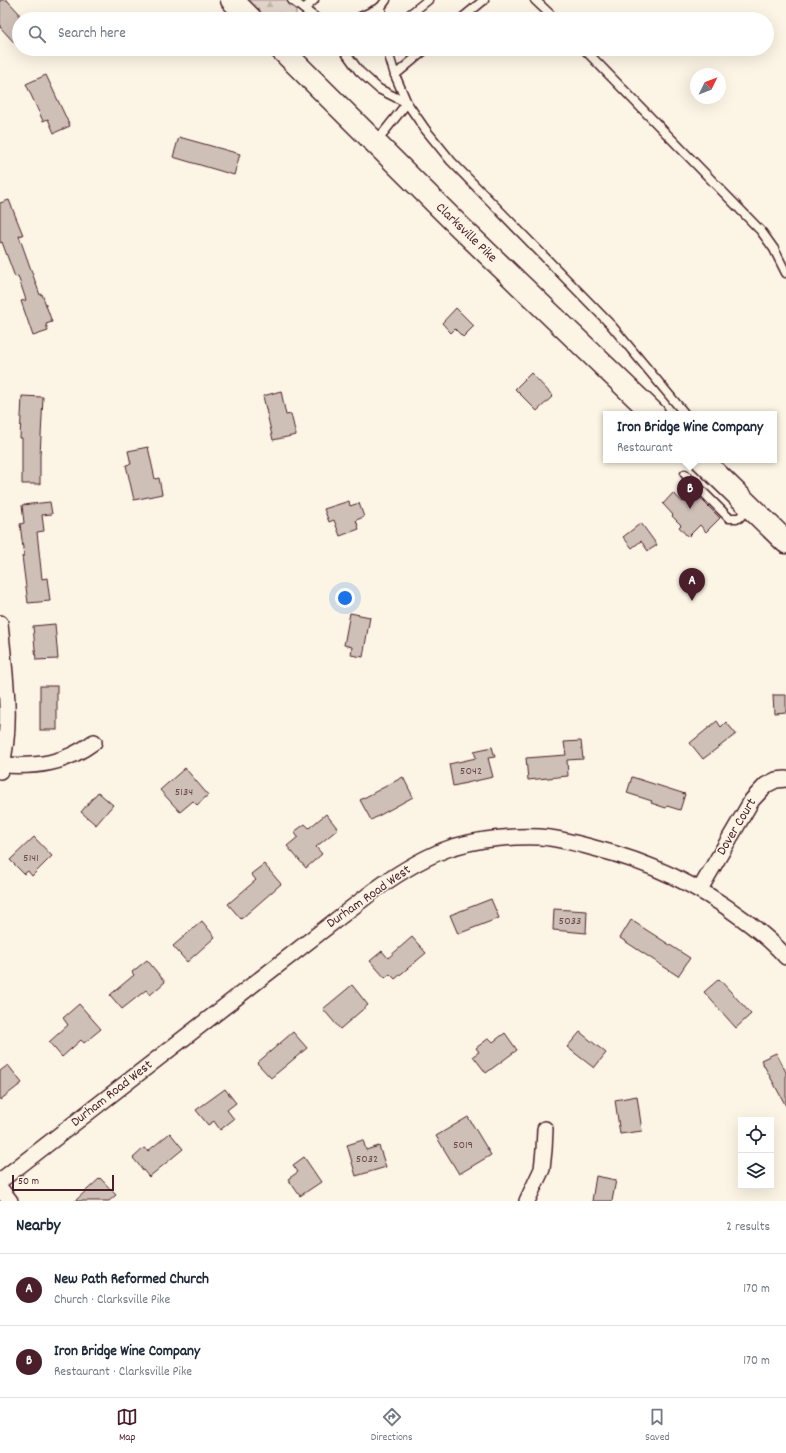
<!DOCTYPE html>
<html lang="en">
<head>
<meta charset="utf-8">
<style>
  :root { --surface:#fff; --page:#f6f6f7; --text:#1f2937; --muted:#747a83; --line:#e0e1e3; --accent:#4a1f2b }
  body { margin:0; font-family:Dekko,sans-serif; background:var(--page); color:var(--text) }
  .controls { position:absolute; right:12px; bottom:12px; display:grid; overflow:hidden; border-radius:0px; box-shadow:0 4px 16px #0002 }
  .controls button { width:36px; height:36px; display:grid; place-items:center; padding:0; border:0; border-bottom:1px solid var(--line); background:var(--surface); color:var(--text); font:20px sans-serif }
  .compass { position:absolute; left:690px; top:68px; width:36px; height:36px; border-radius:50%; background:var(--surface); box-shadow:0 4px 16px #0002; rotate:47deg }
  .scale { position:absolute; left:12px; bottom:10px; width:102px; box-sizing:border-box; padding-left:4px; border:2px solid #4a1f2b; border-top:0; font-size:11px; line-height:14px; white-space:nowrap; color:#4a1f2b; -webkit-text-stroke:3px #fcf5e5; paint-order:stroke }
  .you { position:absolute; left:345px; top:598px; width:14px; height:14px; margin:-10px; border:3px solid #fff; border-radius:50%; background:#1a73e8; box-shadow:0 0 0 6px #1a73e833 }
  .badge { display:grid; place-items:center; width:26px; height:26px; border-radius:50%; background:var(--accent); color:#fff; font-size:13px; font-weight:700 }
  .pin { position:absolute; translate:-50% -33px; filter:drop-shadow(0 1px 2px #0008) }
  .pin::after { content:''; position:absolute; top:21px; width:14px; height:12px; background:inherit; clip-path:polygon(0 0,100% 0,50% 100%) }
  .popup { position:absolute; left:603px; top:411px; width:174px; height:52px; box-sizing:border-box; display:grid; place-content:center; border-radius:0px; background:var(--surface); filter:drop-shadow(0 1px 3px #0005); font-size:13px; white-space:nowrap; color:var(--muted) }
  .popup b { font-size:15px; color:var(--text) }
  .popup::after { content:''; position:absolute; left:50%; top:100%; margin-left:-8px; border:8px solid transparent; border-top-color:var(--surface) }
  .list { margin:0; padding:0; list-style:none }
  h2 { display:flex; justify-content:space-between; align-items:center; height:52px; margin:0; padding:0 16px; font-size:17px }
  h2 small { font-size:13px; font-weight:400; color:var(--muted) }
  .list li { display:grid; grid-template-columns:26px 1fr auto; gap:12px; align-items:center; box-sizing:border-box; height:72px; padding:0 16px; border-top:1px solid var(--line) }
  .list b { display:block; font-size:15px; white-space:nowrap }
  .list p { margin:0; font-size:13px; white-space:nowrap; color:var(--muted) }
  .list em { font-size:13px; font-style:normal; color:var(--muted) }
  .icon { flex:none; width:22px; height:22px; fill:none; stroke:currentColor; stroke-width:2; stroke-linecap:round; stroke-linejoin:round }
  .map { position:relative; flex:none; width:786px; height:1201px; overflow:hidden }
  .search { position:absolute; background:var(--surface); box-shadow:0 4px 16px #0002; left:12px; right:12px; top:12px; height:44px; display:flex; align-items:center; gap:10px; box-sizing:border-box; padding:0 14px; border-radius:22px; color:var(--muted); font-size:15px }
  .sheet { height:196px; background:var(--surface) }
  nav { display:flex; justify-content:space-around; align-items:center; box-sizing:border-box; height:56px; border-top:1px solid var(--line); background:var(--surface); font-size:11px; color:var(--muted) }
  nav a { display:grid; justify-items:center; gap:2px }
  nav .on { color:var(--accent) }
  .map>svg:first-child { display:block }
  .forest { fill:url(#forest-firs); stroke:#967a7a }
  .building { fill:#cfc0b7; stroke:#4a1f2b }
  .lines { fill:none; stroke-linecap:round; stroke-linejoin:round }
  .lane-casing { stroke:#4a1f2b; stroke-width:11 }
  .street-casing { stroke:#4a1f2b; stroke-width:18 }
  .primary-casing { stroke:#4a1f2b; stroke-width:25 }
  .lane { stroke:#fcf5e5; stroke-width:8 }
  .street { stroke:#fcf5e5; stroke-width:15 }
  .primary { stroke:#fcf5e5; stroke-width:22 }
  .labels { text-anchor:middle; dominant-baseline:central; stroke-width:3; stroke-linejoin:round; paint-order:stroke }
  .number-label { font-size:12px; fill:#6b474e }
  .street-label { font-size:14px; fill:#4a1f2b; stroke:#fcf5e5 }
</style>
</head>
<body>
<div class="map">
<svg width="786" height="1201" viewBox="0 0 786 1201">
  <defs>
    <pattern id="forest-firs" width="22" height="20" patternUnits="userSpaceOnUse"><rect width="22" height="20" fill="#e2d5ca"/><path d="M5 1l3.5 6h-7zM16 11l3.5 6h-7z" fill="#c3b6ae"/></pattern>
  </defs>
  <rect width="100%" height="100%" fill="#fcf5e5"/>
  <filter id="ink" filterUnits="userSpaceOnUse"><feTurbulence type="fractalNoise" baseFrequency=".025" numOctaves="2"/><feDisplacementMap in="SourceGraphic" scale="8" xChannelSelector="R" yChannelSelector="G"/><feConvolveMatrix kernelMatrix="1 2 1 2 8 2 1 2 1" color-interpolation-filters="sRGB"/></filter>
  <g filter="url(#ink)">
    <polygon class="forest" points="242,0 293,0 296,11 296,19 263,19"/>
    <g class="building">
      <polygon points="0,0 7,0 19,13 19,48 0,27"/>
      <polygon points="46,75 70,126 54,133 48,119 43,121 26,84"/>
      <polygon points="179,137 240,154 234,175 173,157"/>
      <polygon points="9,200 23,235 19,236 40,295 42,294 52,322 46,324 48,331 33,336 21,301 26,300 18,276 15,277 2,242 0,243 0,203"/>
      <polygon points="456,308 474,326 463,337 455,329 451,333 442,323"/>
      <polygon points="531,373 553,396 537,411 515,389"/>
      <polygon points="281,391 286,415 291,414 296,435 273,440 263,396"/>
      <polygon points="22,396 43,397 40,456 40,484 22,484 22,438 20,438"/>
      <polygon points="148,447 155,479 159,478 162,494 134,500 126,465 131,464 128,451"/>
      <polygon points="694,492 720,518 706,532 700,525 688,537 679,527 681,525 672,516 673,515 663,504 673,493 683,502"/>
      <polygon points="349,501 350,506 359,503 364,517 356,520 359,529 340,536 334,520 329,522 324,509"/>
      <polygon points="50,502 52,514 42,515 44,531 37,532 42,579 47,578 50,601 28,603 22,556 24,556 20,524 24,523 22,505"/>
      <polygon points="641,523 657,545 648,551 641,541 632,548 623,537"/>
      <polygon points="350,613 370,617 363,657 351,655 352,647 344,645"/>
      <polygon points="55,624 58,659 36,660 33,626"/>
      <rect x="40" y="686" width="17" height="44"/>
      <polygon points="773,695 786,695 786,712 774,713"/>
      <polygon points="717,721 721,727 726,722 736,734 703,759 690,743"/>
      <polygon points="581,741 583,759 567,760 568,776 528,780 526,758 566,755 564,742"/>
      <polygon points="492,747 495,757 488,758 493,777 453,786 449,764 476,758 474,751"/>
      <polygon points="185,768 208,795 197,805 193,801 180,812 160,790"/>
      <polygon points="403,777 413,797 371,820 360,800"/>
      <polygon points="632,777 685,794 680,810 667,806 666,808 651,803 652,801 627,793"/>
      <polygon points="98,792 113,805 96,825 81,812"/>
      <polygon points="326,814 338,829 316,847 322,854 306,868 287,846 298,837 294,832 305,824 309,828"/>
      <polygon points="34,837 52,856 32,876 28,871 24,874 10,860"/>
      <polygon points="264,864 281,884 241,919 228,904 256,880 251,874"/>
      <polygon points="491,899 499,918 458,934 450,915"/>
      <polygon points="554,909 587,911 586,933 553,930"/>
      <polygon points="631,920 690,958 678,976 620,938"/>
      <polygon points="202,921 215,937 187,962 173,946"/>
      <polygon points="412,937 426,953 395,979 390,974 385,978 370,961 382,951 388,958"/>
      <polygon points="147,960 165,982 150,995 146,990 122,1009 110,995 134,975 132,972"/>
      <polygon points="719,979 751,1014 736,1028 704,992"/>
      <polygon points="352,985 368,1005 340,1029 323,1009"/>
      <polygon points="79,1004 101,1029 84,1043 81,1040 62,1057 49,1042 68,1025 63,1018"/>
      <polygon points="293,1032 307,1048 271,1078 257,1063"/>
      <polygon points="580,1032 606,1053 594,1068 567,1047"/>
      <polygon points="505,1033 517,1050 486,1073 473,1056 479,1052 476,1048 489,1038 493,1042"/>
      <polygon points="776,1053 786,1072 786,1106 761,1060"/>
      <polygon points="8,1065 22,1083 0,1100 0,1071"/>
      <polygon points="225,1089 236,1103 227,1110 234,1119 220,1130 214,1121 208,1125 196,1110"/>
      <polygon points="637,1096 642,1131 620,1134 615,1100"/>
      <polygon points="468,1117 491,1155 459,1174 436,1136"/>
      <polygon points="170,1133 183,1149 149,1177 133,1158 144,1148 148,1151"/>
      <polygon points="363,1140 366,1150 379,1146 386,1167 356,1176 347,1145"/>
      <polygon points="304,1157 321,1182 300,1196 288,1179 298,1172 293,1165"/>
      <polygon points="596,1176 616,1180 612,1201 592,1201"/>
      <polygon points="100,1178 116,1195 109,1201 75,1201"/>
    </g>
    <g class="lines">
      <defs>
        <g id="lane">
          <polyline points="292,0 317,19"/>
          <polyline points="535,0 555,19"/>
          <polyline points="304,9 314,0"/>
          <polyline points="356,19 381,7"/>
          <polyline points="381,19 381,7 386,0"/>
          <polyline points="404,19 428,0"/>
          <polyline points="461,19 484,0"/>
          <polyline points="343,49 359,71 379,89 407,103 376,142"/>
          <polyline points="387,49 395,75 407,103 425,129 451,161 611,325 685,414"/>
          <polyline points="584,49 761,231 774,249 786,273"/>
          <polyline points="395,75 426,49"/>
          <polyline points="685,474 729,518 739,518 749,508"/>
        </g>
        <g id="street">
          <path d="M0,623C4,670 14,725 0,771"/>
          <path d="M2,765C38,767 64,764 94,742"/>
          <polyline points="700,889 752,800 766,785 776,780 786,779"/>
          <path d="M0,1181L376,889C400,872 425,856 453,847C481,839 511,836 540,837C558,838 576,843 594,848C650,862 697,884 743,919C758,930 773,942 786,957"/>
          <polyline points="0,1188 10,1201"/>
          <polyline points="527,1201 542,1169 544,1150 545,1129"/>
        </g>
        <g id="primary">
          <polyline points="232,0 251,19"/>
          <polyline points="281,49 457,224 654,414"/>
          <polyline points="702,460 786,542"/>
        </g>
      </defs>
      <use href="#lane" class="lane-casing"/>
      <use href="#street" class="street-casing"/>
      <use href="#primary" class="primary-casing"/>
      <use href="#lane" class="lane"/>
      <use href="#street" class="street"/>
      <use href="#primary" class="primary"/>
    </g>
  </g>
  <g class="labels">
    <g class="number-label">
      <text x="471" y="771">5042</text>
      <text x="184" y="792">5134</text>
      <text x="31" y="858">5141</text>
      <text x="570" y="921">5033</text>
      <text x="463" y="1145">5019</text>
      <text x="367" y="1159">5032</text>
    </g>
    <g class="street-label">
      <text transform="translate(466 233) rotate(44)">Clarksville Pike</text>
      <text transform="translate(737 827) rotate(-59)">Dover Court</text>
      <text transform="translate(369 897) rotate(-35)">Durham Road West</text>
      <text transform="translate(112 1094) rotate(-38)">Durham Road West</text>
    </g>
  </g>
</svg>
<div class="controls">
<button><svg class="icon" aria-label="locate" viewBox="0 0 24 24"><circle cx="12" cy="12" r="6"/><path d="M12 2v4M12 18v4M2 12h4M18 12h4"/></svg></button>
<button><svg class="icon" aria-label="layers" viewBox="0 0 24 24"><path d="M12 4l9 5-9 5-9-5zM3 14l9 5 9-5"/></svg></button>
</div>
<svg class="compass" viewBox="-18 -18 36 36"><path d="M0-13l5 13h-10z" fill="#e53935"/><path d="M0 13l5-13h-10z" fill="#747a83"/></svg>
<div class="scale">50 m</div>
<div class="you"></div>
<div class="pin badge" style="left:692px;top:601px">A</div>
<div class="pin badge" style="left:690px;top:509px">B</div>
<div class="popup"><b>Iron Bridge Wine Company</b>Restaurant</div>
<div class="search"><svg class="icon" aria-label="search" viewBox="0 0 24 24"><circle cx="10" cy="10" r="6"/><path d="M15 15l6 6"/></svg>Search here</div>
</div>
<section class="sheet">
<h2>Nearby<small>2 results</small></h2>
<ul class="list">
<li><span class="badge">A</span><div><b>New Path Reformed Church</b><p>Church · Clarksville Pike</p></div><em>170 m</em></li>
<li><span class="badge">B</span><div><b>Iron Bridge Wine Company</b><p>Restaurant · Clarksville Pike</p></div><em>170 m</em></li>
</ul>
</section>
<nav>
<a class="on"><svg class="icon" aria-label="map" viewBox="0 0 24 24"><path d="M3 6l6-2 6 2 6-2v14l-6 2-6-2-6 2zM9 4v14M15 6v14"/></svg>Map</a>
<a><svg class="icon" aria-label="directions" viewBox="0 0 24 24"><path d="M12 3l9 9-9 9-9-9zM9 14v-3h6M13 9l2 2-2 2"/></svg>Directions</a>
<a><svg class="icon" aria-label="saved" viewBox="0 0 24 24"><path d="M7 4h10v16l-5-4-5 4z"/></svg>Saved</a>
</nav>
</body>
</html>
